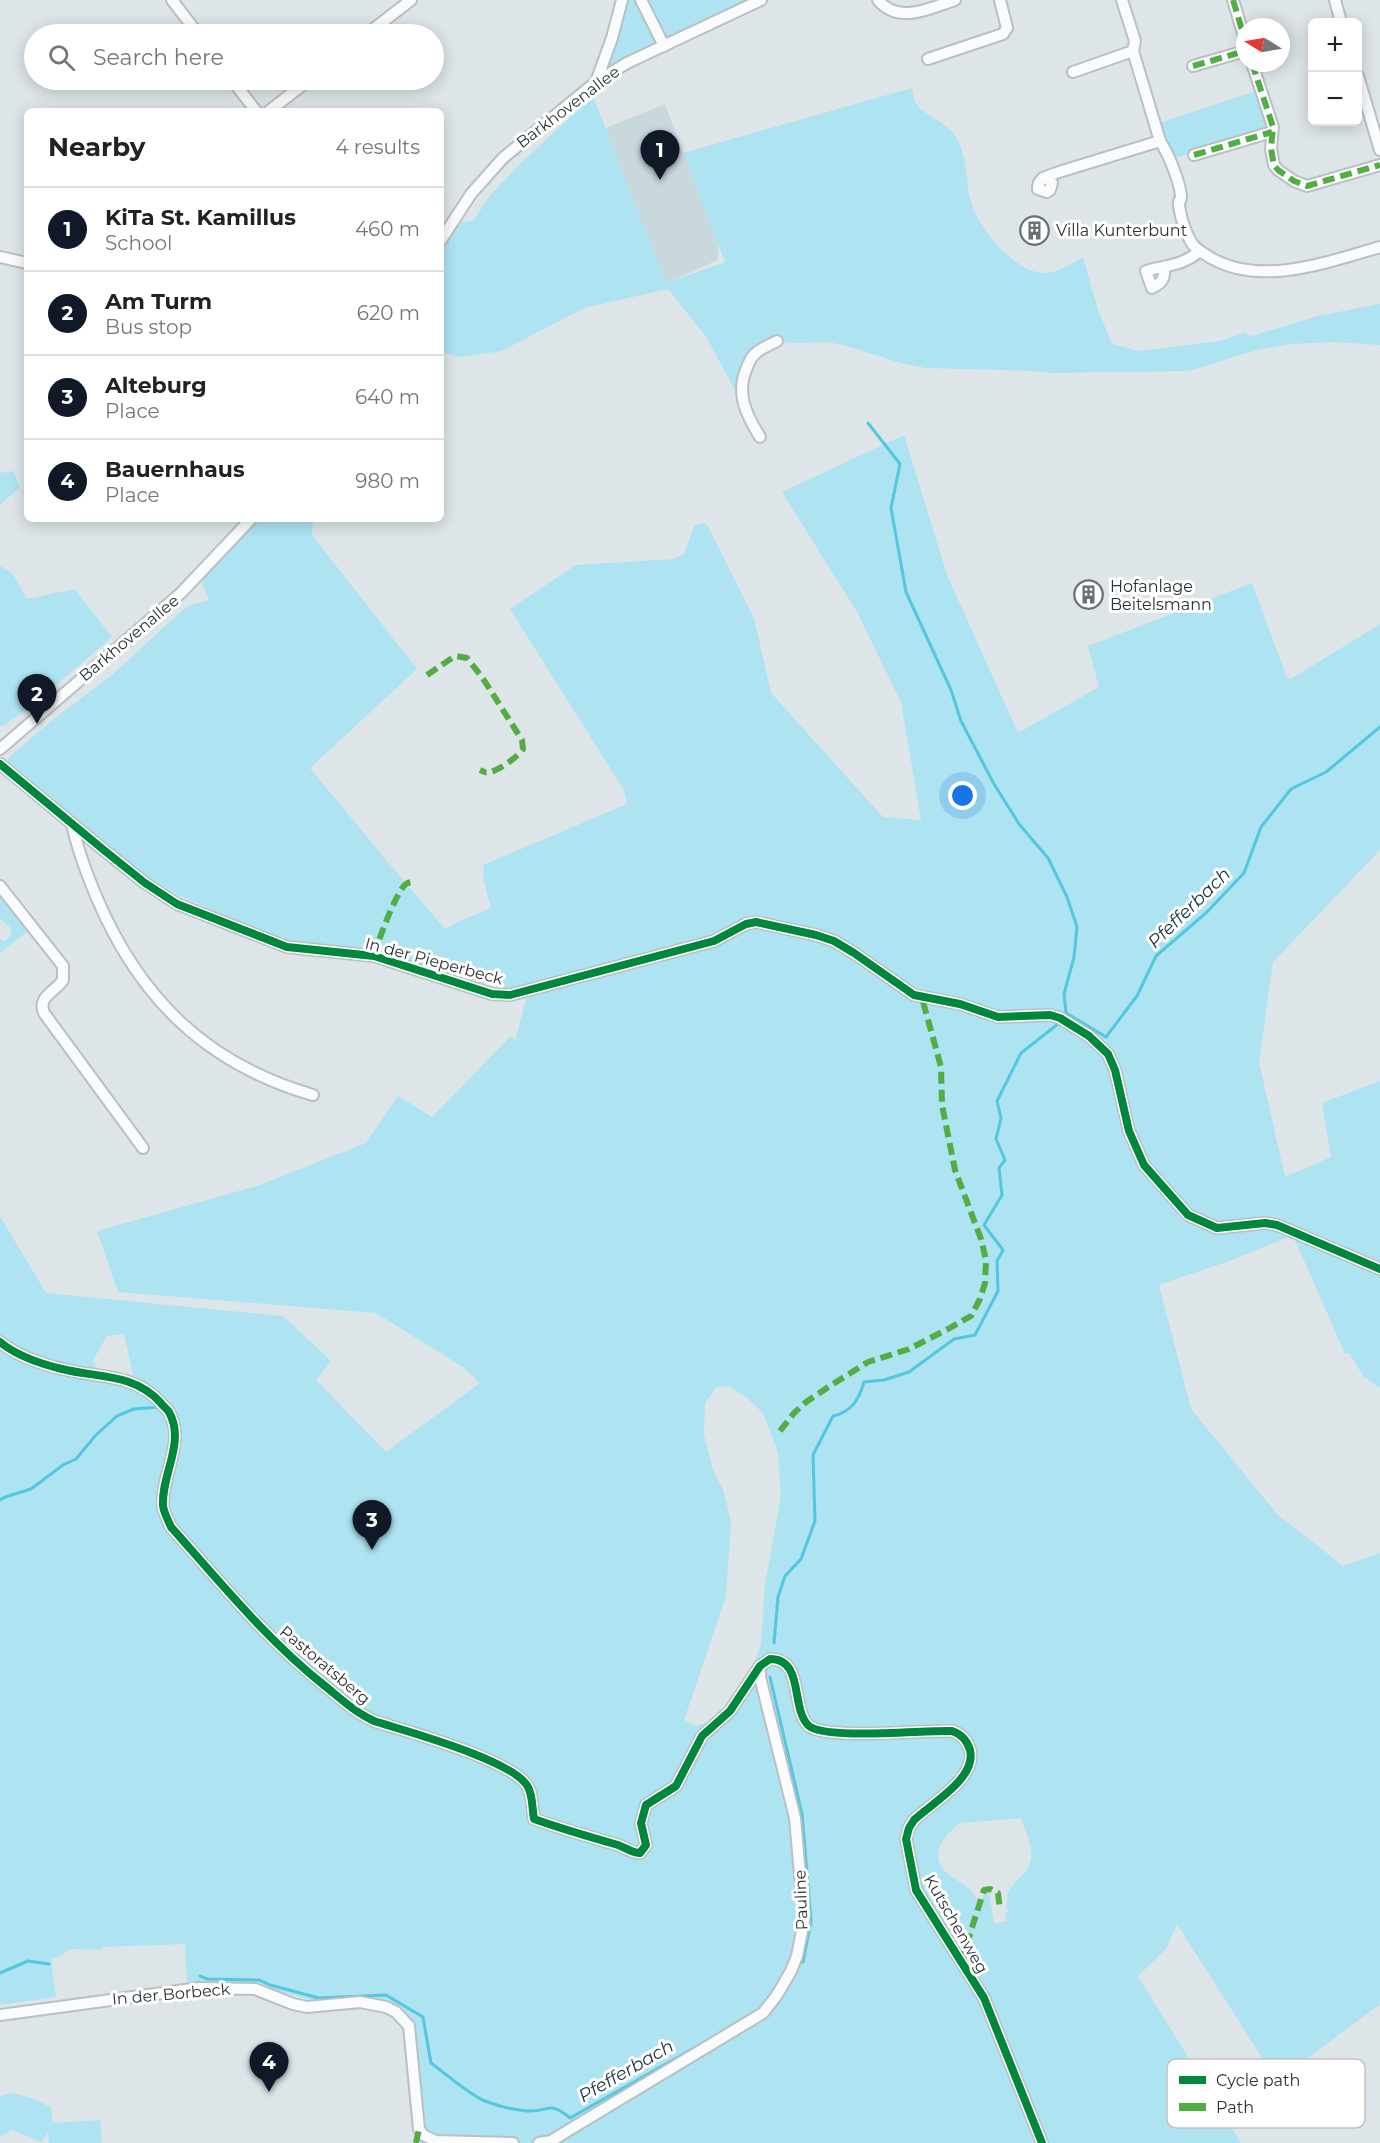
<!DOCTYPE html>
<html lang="en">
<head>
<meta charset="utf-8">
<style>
  :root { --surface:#fff; --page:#f2f2f2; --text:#222; --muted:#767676; --line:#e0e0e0; --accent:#111827 }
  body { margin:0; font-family:Montserrat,sans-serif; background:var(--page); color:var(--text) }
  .controls { position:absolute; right:18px; top:18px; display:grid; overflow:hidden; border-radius:9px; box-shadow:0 3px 15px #0003 }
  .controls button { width:54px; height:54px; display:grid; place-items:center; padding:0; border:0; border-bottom:2px solid var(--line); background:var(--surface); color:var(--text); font:30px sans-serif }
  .compass { position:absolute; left:1236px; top:18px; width:54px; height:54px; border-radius:50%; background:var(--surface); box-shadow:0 3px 15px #0003; rotate:281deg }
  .you { position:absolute; left:963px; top:796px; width:21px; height:21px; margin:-15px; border:4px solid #fff; border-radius:50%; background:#1a73e8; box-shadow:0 0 0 9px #1a73e833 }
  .badge { display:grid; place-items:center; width:39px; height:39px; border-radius:50%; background:var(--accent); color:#fff; font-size:20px; font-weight:700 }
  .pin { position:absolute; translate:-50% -50px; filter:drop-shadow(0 2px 3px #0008) }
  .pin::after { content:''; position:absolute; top:32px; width:21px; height:18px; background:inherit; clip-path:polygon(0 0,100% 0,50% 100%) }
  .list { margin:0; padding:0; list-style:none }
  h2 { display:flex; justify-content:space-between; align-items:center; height:78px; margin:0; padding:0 24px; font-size:26px }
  h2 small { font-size:20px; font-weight:400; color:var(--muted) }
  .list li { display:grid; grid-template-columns:39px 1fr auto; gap:18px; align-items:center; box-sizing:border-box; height:84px; padding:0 24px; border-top:2px solid var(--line) }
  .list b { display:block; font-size:22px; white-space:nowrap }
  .list p { margin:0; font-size:20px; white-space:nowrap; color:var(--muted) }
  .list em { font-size:20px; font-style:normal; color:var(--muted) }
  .icon { flex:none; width:33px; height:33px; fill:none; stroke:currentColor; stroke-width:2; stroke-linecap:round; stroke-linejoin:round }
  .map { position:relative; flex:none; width:1380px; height:2143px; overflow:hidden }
  .search { position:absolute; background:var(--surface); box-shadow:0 3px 15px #0003; left:24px; top:24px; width:420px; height:66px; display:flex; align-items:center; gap:15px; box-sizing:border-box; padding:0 21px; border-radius:33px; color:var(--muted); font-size:22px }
  .panel { position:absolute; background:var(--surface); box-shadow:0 3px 15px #0003; left:24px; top:108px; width:420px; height:414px; border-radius:9px }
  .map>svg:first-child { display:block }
  .built { fill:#c8d8dd }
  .green { fill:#aee3f1; fill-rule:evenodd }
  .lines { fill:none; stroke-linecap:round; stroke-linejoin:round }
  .stream { stroke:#52c7dd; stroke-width:3 }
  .street-casing { stroke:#bac0c2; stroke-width:14 }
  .street { stroke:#fafbfc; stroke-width:10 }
  .quiet { stroke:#54ac45; stroke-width:6; stroke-dasharray:12 6; stroke-linecap:butt }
  .cycleway-casing { stroke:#fff; stroke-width:11 }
  .cycleway { stroke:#00873e; stroke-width:8 }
  .labels { text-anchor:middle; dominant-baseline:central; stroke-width:6; stroke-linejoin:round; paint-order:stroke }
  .street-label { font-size:16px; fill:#2c3233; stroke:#fff }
  .poi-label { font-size:16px; fill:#2c3233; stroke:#fff; text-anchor:start }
  .water-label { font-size:18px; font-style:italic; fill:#1c343a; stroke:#fff }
  .key { fill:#fff; stroke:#c0c2c2; stroke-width:1.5 }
  .key-label { font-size:16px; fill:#2c3233 }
</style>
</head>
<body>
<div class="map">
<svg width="1380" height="2143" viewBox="0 0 1380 2143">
  <rect width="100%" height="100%" fill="#dde5e8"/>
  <polygon class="built" points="665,104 683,153 711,206 718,229 718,260 666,283 603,129"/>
  <g class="green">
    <polygon points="627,0 760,0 607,72 620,32"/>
    <path d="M912,88C913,92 914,102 917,105C926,116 948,123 956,137C968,157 965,183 972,205C979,229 1017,275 1046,273C1059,272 1072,263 1083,257L1098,310L1112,344L1139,351L1220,341L1244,333L1252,336L1318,316L1380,304V345L1335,342L1290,344L1257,350L1188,371L1049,373L1033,371L926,368L900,363L851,347L828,342L794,343L777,341L758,350L737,394L707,338L668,289L584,308L502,351L460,357L441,352V244L455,222L473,221L492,193L522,162L593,96L666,283L725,262L683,153Z"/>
    <polygon points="1259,90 1271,130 1174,158 1168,139 1164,137 1159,123"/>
    <path d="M904,435L947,575L1018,733L1099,687L1088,646L1252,583L1287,678L1291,679L1380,624V850L1273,962L1259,1062L1285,1177L1331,1157L1322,1103L1380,1081V1388L1364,1377L1349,1353L1345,1354L1293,1235L1232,1260L1159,1285L1191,1409L1277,1514L1343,1566L1380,1553V2004L1277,2081L1177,1924L1166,1949L1138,1976L1241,2143H420L419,2099L413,2024L403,2011L387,2002L376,1999L312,2000L256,1985L216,1982L187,1983L185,1944L101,1947V1950L70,1949L60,1956L51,1959L56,1997L0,2005V1216L46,1293L283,1316L331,1361L316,1380L386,1452L480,1383L463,1367L376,1313L118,1292L97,1231L260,1185L366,1143L398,1096L432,1117L511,1036L515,1041L528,993L687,943L511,990L447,974L372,947H323L288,943L180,896L145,876L8,767V758L55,718L112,675L187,606L209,600L200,578L252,519H313L312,535L417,669L310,768L381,854L445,929L457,922L491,908L484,881L483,865L627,804L624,790L510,609L576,565L674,559L684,554L694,526L704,523L708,526L754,618L771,693L883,817L921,820L901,702L857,612L782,492ZM124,1334L134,1379H101L93,1360L107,1336ZM728,1386L746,1397L763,1413L778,1452L781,1495L765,1585L761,1644L756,1658L739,1694L727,1707L709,1722L696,1726L684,1720L726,1596L731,1521L723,1490L713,1470L704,1435L705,1404L716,1387ZM1021,1818C1025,1830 1033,1846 1031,1859C1027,1882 1001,1881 1008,1912L1005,1913L1007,1921L994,1924L989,1892L983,1895L981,1902C975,1898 973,1892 968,1888C961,1881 951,1878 945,1871C928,1853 946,1834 960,1823Z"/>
    <polygon points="13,471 20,487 0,505 0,473"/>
    <polygon points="0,566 12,573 27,599 74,589 112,637 49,691 5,725 0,726"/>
    <polygon points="0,894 29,930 0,953 0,940 5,941 12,934 9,926 0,919"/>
    <polygon points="13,2093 31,2098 51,2107 53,2123 100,2120 102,2143 49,2143 48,2132 42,2142 12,2130 0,2136 0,2096"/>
  </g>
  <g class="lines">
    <g class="stream">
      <polyline points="868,423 900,464 891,508 906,592 951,690 961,721 994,784 1019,824 1048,858 1067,897 1077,927 1074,957 1064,994 1066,1013 1106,1037 1137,996 1156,956 1207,912 1244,873 1261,827 1291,789 1326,772 1380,727"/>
      <polyline points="0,1500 5,1497 31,1489 63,1465 76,1459 96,1435 117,1416 134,1409 160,1407"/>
      <path d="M774,1643L778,1597L785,1576L801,1559L815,1521L813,1455L833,1416C852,1412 859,1399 864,1382L884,1380L909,1372L954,1339L975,1335L998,1291L997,1261L1003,1250L984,1225L1002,1195L999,1168L1005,1160L996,1139L1001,1118L997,1101L1021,1053L1058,1024"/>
      <polyline points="770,1677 802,1814 811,1921 803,1962"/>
      <polyline points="0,1973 28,1961 49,1964"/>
      <path d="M200,1976L207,1979L259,1980L270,1985L319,1998L386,1995L423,2017L431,2063C446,2074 470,2095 485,2101C498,2106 514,2110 527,2111C550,2112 549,2100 570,2118L710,2039"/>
    </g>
    <defs>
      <g id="street">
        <polyline points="172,0 198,34"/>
        <polyline points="641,0 664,46"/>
        <path d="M878,0C899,25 930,8 955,0"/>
        <path d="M1122,0L1135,41L1133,51L1160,141C1168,153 1180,182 1181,196C1181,205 1178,197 1179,205C1180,215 1185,231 1190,240C1194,249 1203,253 1211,258C1261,287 1328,262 1380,247"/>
        <polyline points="1233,0 1245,40"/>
        <polyline points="1335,0 1341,22"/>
        <polyline points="367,34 411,0"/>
        <polyline points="928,59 1003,34 1007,28 1000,0"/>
        <polyline points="1252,63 1273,127 1271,149 1274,165 1278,170 1294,181 1307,186 1380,165"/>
        <polyline points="1193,66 1245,51"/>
        <polyline points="1073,72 1133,51"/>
        <polyline points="1358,76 1380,150"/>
        <polyline points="232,80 256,111"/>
        <polyline points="596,82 612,38 622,0"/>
        <polyline points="269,111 309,80"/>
        <polyline points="1194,155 1272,132"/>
        <path d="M1043,178H1047L1052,183L1050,190L1047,192L1038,189C1037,177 1050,176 1059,172L1160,141"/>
        <polyline points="441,240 471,194 503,158 596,82 627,63 761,0"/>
        <polyline points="0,257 27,263"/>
        <path d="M1164,269C1165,280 1161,283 1152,288L1146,271C1167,265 1182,266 1200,251"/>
        <path d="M760,437C745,413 735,392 748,365C750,360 752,356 756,353C761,348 770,345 777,341"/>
        <polyline points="0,749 181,593 251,519"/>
        <polyline points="0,764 105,851 145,883 177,904 287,947 374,956 492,994 510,995 714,941 746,924 756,922 816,935 834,941 854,953 914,995 960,1004 998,1017 1050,1015 1060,1018 1089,1036 1108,1054 1115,1070 1129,1131 1144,1165 1188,1215 1217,1228 1265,1223 1277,1225 1380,1269"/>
        <path d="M72,823C77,849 86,872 96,896C139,998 206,1064 313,1095"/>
        <path d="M0,886L63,966V980C55,992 37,997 44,1013L143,1148"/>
        <path d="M0,1342C17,1356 41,1364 62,1369C98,1378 133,1373 160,1402C162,1405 167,1409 169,1412C186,1443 161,1474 163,1506C164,1513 168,1520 171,1527C220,1582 267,1640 325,1686C341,1699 356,1713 374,1721C405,1731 514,1760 528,1787C533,1796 532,1809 534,1819C562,1829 590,1837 618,1845C626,1848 632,1853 640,1853L646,1845L641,1823L646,1805L676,1786L702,1736L730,1711L760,1666L770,1659C805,1659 790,1709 809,1726C826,1740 924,1730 952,1731C961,1734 967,1740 970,1750C977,1778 932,1803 914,1820L909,1828L906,1839L916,1890L984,1998L1042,2143"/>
        <polyline points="0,2015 199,1988 255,1989 293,2004 307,2007 360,2002 386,2007 396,2012 409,2026 419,2129 423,2135 436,2141 513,2143"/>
        <polyline points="539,2143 551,2141 564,2133 763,2013 777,1995 791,1971 797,1956 804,1921 795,1818 760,1677 760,1666"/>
      </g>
    </defs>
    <use href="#street" class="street-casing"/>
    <use href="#street" class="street"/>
    <g class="quiet">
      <polyline points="1233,0 1245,40"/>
      <polyline points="1252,63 1273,127 1271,149 1274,165 1278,170 1294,181 1307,186 1380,165"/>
      <polyline points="1193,66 1245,51"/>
      <polyline points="1194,155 1272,132"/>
      <path d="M427,675L452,658L456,656L467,658L482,677L522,740L523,749C519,756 498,771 490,772C485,773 484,772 480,770"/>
      <path d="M374,956C377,943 397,890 406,884C409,882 412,882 415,882"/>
      <polyline points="780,1431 794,1413 806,1402 833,1384 868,1362 909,1349 948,1329 971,1316 980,1299 985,1283 986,1260 981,1239 955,1170 942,1105 941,1067 922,998"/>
      <polyline points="961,1962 984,1890 990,1889 998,1893 1000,1910"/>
      <polyline points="416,2143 419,2129"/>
    </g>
    <defs>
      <g id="cycleway">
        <polyline points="0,764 105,851 145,883 177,904 287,947 374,956 492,994 510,995 714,941 746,924 756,922 816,935 834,941 854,953 914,995 960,1004 998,1017 1050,1015 1060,1018 1089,1036 1108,1054 1115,1070 1129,1131 1144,1165 1188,1215 1217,1228 1265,1223 1277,1225 1380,1269"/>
        <path d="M0,1342C17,1356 41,1364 62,1369C98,1378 133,1373 160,1402C162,1405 167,1409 169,1412C186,1443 161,1474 163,1506C164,1513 168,1520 171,1527C220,1582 267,1640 325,1686C341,1699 356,1713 374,1721C405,1731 514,1760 528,1787C533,1796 532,1809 534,1819C562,1829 590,1837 618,1845C626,1848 632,1853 640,1853L646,1845L641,1823L646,1805L676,1786L702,1736L730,1711L760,1666L770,1659C805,1659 790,1709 809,1726C826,1740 924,1730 952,1731C961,1734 967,1740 970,1750C977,1778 932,1803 914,1820L909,1828L906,1839L916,1890L984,1998L1042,2143"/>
      </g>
    </defs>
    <use href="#cycleway" class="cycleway-casing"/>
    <use href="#cycleway" class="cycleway"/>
  </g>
  <defs>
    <symbol id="building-ring" viewBox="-11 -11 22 22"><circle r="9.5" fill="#fff" stroke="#6a7172" stroke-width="1.5"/><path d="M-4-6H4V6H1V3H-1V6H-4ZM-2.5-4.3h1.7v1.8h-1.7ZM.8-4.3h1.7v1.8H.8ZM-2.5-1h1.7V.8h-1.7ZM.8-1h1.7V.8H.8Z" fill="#6a7172"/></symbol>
  </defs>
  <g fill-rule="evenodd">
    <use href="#building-ring" x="1018" y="214" width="33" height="33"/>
    <use href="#building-ring" x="1072" y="578" width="33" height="33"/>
  </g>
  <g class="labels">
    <g class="street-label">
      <text transform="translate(568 107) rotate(-37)">Barkhovenallee</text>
      <text transform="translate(129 638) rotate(-40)">Barkhovenallee</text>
      <text transform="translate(434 961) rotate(15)">In der Pieperbeck</text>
      <text transform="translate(325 1665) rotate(40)">Pastoratsberg</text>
      <text transform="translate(801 1900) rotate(-92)">Pauline</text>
      <text transform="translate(956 1924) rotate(60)">Kutschenweg</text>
      <text transform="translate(171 1994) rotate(-5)">In der Borbeck</text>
    </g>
    <g class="poi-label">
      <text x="1056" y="230">Villa Kunterbunt</text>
      <text x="1110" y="586">Hofanlage<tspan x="1110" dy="18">Beitelsmann</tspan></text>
    </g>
    <g class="water-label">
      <text transform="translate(1189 908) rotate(-44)">Pfefferbach</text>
      <text transform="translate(626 2071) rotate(-30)">Pfefferbach</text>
    </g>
  </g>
  <rect x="1167" y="2059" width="198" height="69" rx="9" class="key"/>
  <rect x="1179" y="2076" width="27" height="8" fill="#00873e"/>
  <rect x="1179" y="2103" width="27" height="8" fill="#54ac45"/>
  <g class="key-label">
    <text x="1216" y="2086">Cycle path</text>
    <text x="1216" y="2113">Path</text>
  </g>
</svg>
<div class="controls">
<button>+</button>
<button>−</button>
</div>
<svg class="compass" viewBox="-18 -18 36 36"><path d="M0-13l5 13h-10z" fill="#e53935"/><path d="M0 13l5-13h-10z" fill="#767676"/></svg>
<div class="you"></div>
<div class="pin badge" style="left:660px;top:180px">1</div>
<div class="pin badge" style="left:37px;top:724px">2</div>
<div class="pin badge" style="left:372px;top:1550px">3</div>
<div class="pin badge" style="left:269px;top:2092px">4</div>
<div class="search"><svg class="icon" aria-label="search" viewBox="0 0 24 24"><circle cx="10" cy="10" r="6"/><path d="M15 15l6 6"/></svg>Search here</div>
<section class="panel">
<h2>Nearby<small>4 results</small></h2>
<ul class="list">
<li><span class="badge">1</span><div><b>KiTa St. Kamillus</b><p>School</p></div><em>460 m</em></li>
<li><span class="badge">2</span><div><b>Am Turm</b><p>Bus stop</p></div><em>620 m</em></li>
<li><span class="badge">3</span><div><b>Alteburg</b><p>Place</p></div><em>640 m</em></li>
<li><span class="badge">4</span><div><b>Bauernhaus</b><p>Place</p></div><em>980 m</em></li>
</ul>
</section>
</div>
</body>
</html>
